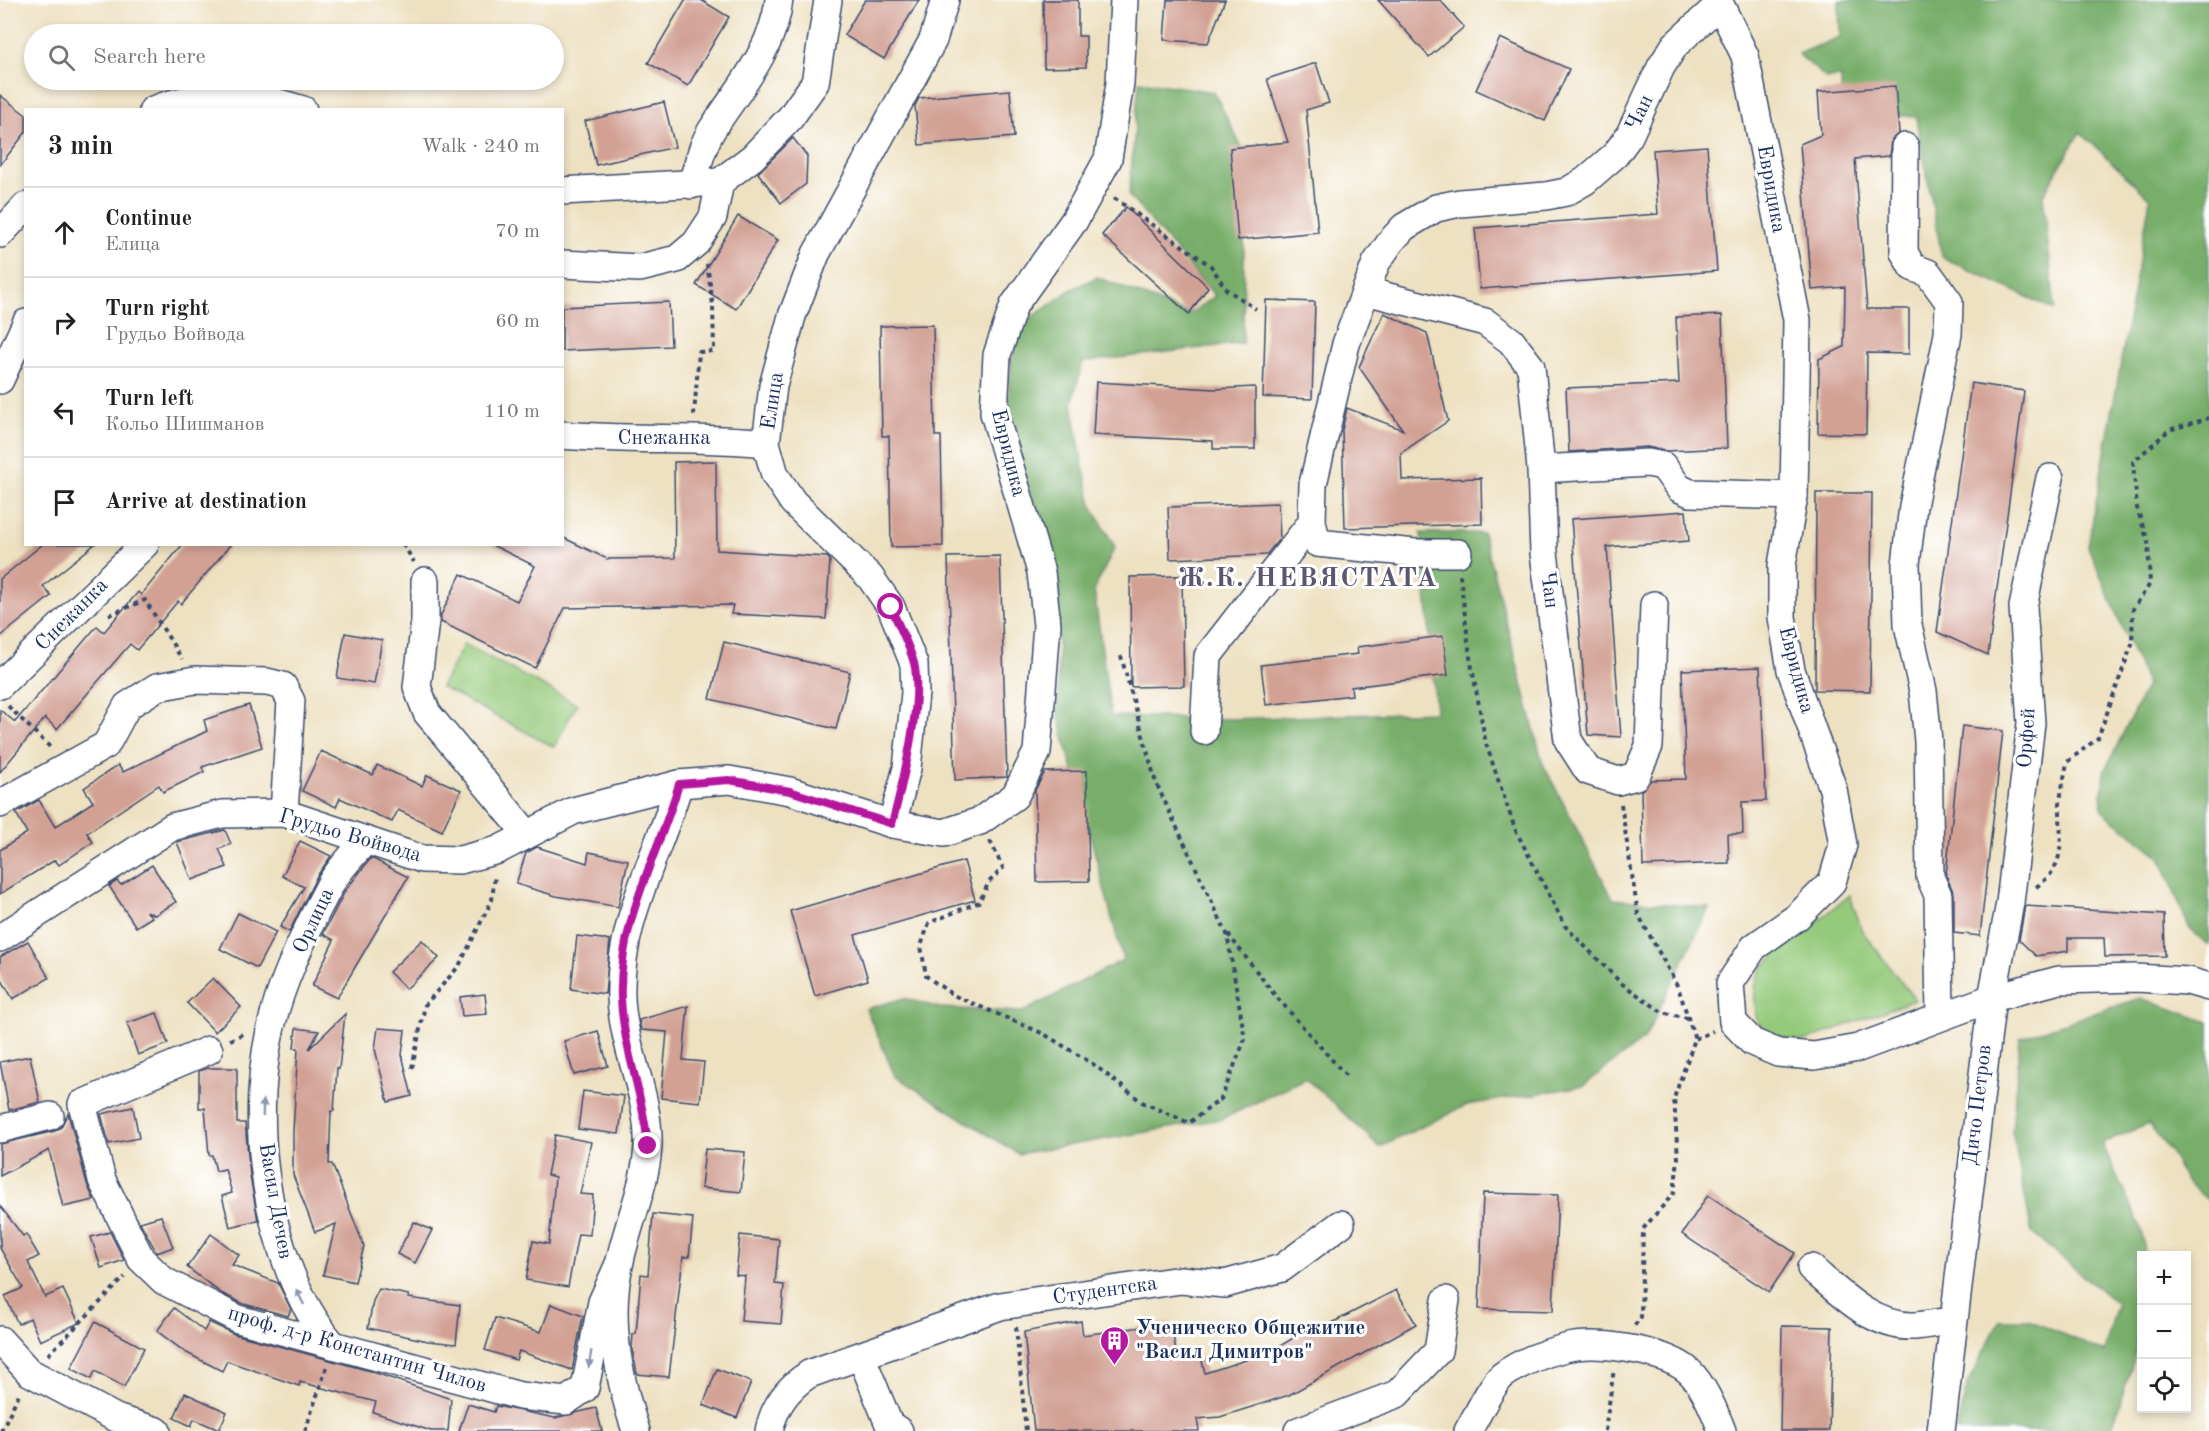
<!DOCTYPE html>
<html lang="en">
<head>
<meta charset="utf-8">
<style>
  :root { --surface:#fff; --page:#f6f6f6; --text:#202124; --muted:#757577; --line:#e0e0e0 }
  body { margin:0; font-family:"Old Standard TT",serif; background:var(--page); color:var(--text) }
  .controls { position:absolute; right:18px; bottom:18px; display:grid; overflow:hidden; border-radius:0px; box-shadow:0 3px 9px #0003 }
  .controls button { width:54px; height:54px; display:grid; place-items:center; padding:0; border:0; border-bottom:2px solid var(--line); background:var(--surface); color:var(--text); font:30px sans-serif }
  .stop { position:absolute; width:18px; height:18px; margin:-14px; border:4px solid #b5179e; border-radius:50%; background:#fff }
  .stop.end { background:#b5179e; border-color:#fff; box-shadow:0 2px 6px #0008 }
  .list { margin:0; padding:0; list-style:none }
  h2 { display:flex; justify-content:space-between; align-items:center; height:78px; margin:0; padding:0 24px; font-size:26px }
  h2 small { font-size:20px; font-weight:400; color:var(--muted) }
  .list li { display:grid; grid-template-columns:39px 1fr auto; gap:18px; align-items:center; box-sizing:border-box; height:90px; padding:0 24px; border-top:2px solid var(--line) }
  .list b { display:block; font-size:22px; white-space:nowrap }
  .list p { margin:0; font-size:20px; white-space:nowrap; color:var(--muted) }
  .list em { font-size:20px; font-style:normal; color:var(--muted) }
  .icon { flex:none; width:33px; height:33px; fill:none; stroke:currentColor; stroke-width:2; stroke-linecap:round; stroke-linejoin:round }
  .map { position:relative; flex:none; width:2209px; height:1431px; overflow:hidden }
  .search { position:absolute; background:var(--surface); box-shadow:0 3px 9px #0003; left:24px; top:24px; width:540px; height:66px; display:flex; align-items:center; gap:15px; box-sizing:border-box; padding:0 21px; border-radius:33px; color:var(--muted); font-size:22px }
  .panel { position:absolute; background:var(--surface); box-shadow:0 3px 9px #0003; left:24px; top:108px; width:540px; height:438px; border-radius:0px }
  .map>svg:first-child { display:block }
  .green { fill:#95ca7b; stroke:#587c6c; stroke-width:1.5 }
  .forest { fill:#78ae6b; stroke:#4a6e64; stroke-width:1.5 }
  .building { fill:#d2a194 }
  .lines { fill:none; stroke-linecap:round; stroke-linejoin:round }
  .minor-casing { stroke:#3a4a6d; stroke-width:30 }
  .path { stroke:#3a4a6d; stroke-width:4; stroke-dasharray:4.5 4.5; stroke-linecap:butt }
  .minor { stroke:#fff; stroke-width:27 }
  .oneway { fill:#8d97ae }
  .route { stroke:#b5179e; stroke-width:8 }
  .labels { text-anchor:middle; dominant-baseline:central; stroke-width:6; stroke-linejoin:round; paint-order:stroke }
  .street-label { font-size:21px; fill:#1b2f5e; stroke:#fff }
  .poi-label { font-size:21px; font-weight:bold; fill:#1b2f5e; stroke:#fff; text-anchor:start }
  .district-label { font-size:27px; font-weight:bold; letter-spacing:1.5px; fill:#5b5771; stroke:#fff }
</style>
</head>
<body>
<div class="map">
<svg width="2209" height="1431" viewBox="0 0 2209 1431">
  <rect width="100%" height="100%" fill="#fff"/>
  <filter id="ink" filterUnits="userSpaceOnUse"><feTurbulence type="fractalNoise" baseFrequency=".0167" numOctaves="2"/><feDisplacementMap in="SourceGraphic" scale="12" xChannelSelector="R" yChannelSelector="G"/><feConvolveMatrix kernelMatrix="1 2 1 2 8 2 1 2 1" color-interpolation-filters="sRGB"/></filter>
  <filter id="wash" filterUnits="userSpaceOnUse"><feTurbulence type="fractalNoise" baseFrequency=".008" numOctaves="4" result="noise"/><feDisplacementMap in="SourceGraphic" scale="24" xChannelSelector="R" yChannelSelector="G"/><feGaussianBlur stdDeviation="1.35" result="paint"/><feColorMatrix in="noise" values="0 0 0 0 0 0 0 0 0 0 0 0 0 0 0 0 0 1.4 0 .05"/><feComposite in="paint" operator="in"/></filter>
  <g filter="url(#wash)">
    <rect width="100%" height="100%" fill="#ede1c1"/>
    <g class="green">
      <polygon points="464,644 577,704 554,747 441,687"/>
      <path d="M1850,895L1862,931L1915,1000L1801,1042L1776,1036L1757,1022C1754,1000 1752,985 1763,966Z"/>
    </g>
    <g class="forest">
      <polygon points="1839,0 2209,0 2209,945 2190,930 2160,857 2101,810 2104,772 2147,685 2088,547 2150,199 2080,132 2043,195 2055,310 1942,257 1916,117 1842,110 1841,77 1826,78 1798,54 1840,37"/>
      <polygon points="1139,81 1214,92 1245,154 1243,343 1083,362 1072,403 1083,467 1093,508 1115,547 1094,590 1111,716 1231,719 1436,712 1421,533 1483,533 1543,764 1613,899 1709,908 1645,1038 1583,1086 1467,1105 1380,1147 1306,1078 1222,1119 1018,1154 895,1076 866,1009 904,998 940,1008 1023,1012 1123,960 1058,714 1058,587 1036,509 1010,436 1009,379 1019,327 1070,290 1097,277 1189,314 1215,296 1129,196"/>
      <polygon points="2140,998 2209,1022 2209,1201 2185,1180 2169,1150 2148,1124 2102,1143 2142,1231 2144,1255 2142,1256 2141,1315 2134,1359 2111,1431 1956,1431 1968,1382 2000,1320 2029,1320 2104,1352 2117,1304 2032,1233 2012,1130 2020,1038"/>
    </g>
    <g id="blocks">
      <g class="building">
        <polygon points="685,0 701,0 729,17 688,86 648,63"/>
        <polygon points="865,0 919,0 884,59 844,35"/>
        <polygon points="1043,0 1078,0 1078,36 1086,36 1086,67 1044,68"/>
        <polygon points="1167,0 1225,0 1208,43 1164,40"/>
        <polygon points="1378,0 1440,0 1464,27 1429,57"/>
        <polygon points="1500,38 1569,69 1545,121 1476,90"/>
        <polygon points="1316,63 1329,103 1306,110 1318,232 1238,240 1230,148 1288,142 1267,79"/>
        <polygon points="1895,86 1899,133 1891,140 1889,156 1855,159 1867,309 1909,309 1909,354 1867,353 1866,434 1818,433 1819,359 1844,347 1845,287 1812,290 1800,144 1821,135 1818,92"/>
        <polygon points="1010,90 1014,137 919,145 915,106 919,98"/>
        <polygon points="0,95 26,115 26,132 0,165"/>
        <polygon points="664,102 675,147 596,165 585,121"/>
        <polygon points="793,138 807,156 806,184 781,203 758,173"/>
        <polygon points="1707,146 1717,271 1480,289 1475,228 1658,214 1653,150"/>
        <polygon points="1126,207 1208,287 1189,314 1102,235"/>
        <polygon points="738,216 778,240 736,309 696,285"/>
        <polygon points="1266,300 1315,302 1312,399 1263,397"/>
        <polygon points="669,302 671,346 562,351 562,307"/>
        <polygon points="1384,313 1427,333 1448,421 1401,453 1402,480 1481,478 1482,524 1345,528 1342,430 1347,408 1403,430 1359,367"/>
        <polygon points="1722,315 1727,448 1666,451 1647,447 1569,452 1566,388 1679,383 1676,317"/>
        <polygon points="933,325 935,436 941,436 943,546 891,547 889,436 882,436 880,326"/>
        <polygon points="1096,382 1214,389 1255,387 1255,449 1213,449 1213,441 1093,435"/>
        <polygon points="1971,383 2024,391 1988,655 1937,632"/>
        <polygon points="716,461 717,550 827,557 830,560 826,619 731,614 733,605 565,608 535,668 441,622 441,615 461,574 517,601 535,566 490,544 562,544 562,537 607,559 675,558 674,462"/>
        <polygon points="1816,493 1872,493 1870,691 1815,690"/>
        <polygon points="1278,503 1280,538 1266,555 1170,559 1168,507"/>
        <polygon points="1686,511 1689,541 1607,547 1621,737 1588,735 1571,519"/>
        <polygon points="43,544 95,544 43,586 51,596 0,637 0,579"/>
        <polygon points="183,544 231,544 181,604 178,601 137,650 130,644 57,729 45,718 0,772 0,710 15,722 97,626 104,632 138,592 141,595"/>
        <polygon points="1000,556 1007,777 955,780 948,557"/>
        <polygon points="1182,576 1184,686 1131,687 1130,577"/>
        <polygon points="345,633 382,640 374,684 337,678"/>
        <polygon points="1443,636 1448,675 1351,687 1352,695 1266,705 1261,665 1358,654 1357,647"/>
        <polygon points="724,642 850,672 836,729 710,699"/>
        <polygon points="1760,667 1766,801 1742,802 1743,834 1728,834 1729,863 1643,866 1641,791 1651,780 1686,779 1682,670"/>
        <polygon points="249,705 262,747 202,767 204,772 163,792 159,785 87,833 93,842 59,865 55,860 0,894 0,850 27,833 16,813 39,800 55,827 93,802 84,788 118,765 123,772 207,731 204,720"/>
        <polygon points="1962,726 2003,731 1980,936 1954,933 1954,894 1946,875"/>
        <polygon points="321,751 373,775 377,765 422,786 427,775 461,790 442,831 398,810 392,822 340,798 336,807 302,791"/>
        <polygon points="1087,771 1089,881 1037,882 1035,790 1045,772"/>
        <polygon points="225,830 231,844 219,849 227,867 192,880 177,842"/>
        <polygon points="300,841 331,856 317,876 289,932 280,927 304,887 282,876"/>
        <polygon points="537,847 587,863 589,852 628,860 618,907 556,896 516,884 526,853"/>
        <polygon points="371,858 408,877 337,998 312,986 334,940 323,934 345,891"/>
        <polygon points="964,861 975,900 855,935 868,980 815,996 790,911"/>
        <polygon points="152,865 176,902 155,915 146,911 152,917 136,927 109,886 117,881 121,885"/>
        <polygon points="2025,906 2164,915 2165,956 2105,957 2104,938 2068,938 2068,951 2036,956 2019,940"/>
        <polygon points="238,913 276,932 257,968 220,949"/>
        <polygon points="577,936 610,940 605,994 571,989"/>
        <polygon points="422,940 439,958 406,989 389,972"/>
        <polygon points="28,941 49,978 13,999 0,977 0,957"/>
        <polygon points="213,978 241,1007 215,1032 187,1003"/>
        <polygon points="485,994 487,1014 462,1016 460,997"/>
        <polygon points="688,1006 683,1060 704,1062 700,1102 661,1098 667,1032 641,1030 639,1020"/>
        <polygon points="157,1013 168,1044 138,1055 127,1023"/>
        <polygon points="345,1014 339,1069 337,1068 334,1111 331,1111 329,1164 332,1164 364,1246 355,1282 323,1275 336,1224 315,1232 293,1175 293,1131 298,1048 294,1048 296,1028 319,1031 309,1049"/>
        <polygon points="378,1028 405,1030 402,1055 412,1096 388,1102 375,1049"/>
        <polygon points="598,1031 608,1066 574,1075 564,1041"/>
        <polygon points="30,1056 40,1102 9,1110 0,1062"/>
        <polygon points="208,1068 237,1068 237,1123 245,1123 250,1176 258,1220 230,1227 222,1196 232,1193 225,1169 216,1171 212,1155 209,1155 205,1108 199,1108 199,1071"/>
        <polygon points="583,1091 624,1096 619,1134 578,1129"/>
        <polygon points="133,1107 139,1138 109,1144 101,1114"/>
        <polygon points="68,1113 87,1184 94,1200 63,1207 49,1150 0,1176 0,1144 55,1131 61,1127"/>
        <polygon points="555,1135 591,1142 580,1194 593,1195 590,1235 578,1234 568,1287 526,1280 533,1241 549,1244 555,1177 547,1175"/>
        <polygon points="705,1149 745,1152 741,1192 701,1188"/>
        <polygon points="1483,1193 1558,1195 1553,1311 1479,1309"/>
        <polygon points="1708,1195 1795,1253 1769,1292 1682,1234"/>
        <polygon points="0,1206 23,1236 26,1234 39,1256 28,1262 45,1297 63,1289 79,1323 40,1341 30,1318 18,1324 5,1296 23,1288 0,1248"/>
        <polygon points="653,1214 693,1218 689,1257 683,1257 669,1377 637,1374 632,1347 633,1334 636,1334 641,1274 648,1275"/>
        <polygon points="161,1216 173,1247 157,1253 140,1222"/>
        <polygon points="414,1222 432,1230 415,1263 397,1254"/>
        <polygon points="110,1232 124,1260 101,1268 91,1237"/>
        <polygon points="211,1234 239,1255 232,1265 278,1283 291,1309 288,1316 244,1304 221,1293 187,1267"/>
        <polygon points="740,1235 779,1239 775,1284 784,1285 781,1324 741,1321 745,1276 736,1275"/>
        <polygon points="379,1289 409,1295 408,1298 460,1305 456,1344 428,1341 368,1328 373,1301"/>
        <polygon points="1396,1290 1416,1324 1289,1395 1220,1417 1197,1419 1199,1431 1034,1431 1024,1332 1081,1321 1083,1335 1171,1323 1177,1357 1201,1357 1205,1373 1268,1353 1312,1327 1316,1331"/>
        <polygon points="551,1304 583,1316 572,1370 519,1351 516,1360 485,1350 495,1318 541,1332"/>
        <polygon points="174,1308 204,1331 209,1322 234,1334 370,1371 451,1399 448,1431 431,1431 373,1412 376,1402 300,1382 299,1386 227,1361 222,1371 185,1352 157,1331"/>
        <polygon points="95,1322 144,1348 124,1387 95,1371 91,1379 71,1368"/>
        <polygon points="1782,1326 1832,1327 1829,1431 1780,1431"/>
        <polygon points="717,1369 751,1382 737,1418 703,1405"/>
        <polygon points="185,1393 227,1412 219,1430 194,1419 191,1426 174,1418"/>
        <polygon points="468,1404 494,1412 496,1406 555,1418 596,1408 602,1431 459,1431"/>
      </g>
    </g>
  </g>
  <g filter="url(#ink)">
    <use href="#blocks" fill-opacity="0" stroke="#3a4a6d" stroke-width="1.5"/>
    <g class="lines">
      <defs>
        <g id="minor">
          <polyline points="1718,0 1745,56 1797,320 1794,496 1782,565 1782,617 1791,670 1833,789 1843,845 1832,882 1797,917 1754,947 1730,983 1733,1022 1752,1042 1778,1053 1814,1056 1858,1048 1992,998 2059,980 2136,978 2188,981 2209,987"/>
          <path d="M153,110C207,90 249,93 303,110"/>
          <polyline points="1905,147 1904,252 1912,267 1928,273 1949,302 1948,334 1913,506 1906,564 1908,625 1923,691 1928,741 1930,877 1938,895 1940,1016"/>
          <path d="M691,185C698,167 702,144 713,128C740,87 773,50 779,0"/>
          <polyline points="562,191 720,182 753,157 790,118 815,83 828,0"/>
          <polyline points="0,234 26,206"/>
          <polyline points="562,264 640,268 677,259 696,243 713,217 720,182"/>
          <polyline points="1366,291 1485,322 1511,341 1531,367 1541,469 1544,553 1568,740 1588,771 1618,781 1636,776 1649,746 1654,605"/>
          <polyline points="0,380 26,323"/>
          <path d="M562,435C630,441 698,436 766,443"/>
          <polyline points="1541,469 1648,463 1663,466 1679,488 1690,493 1794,496"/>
          <polyline points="1312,522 1317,543 1415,553 1458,553"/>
          <polyline points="425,581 425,621 417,687 427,713 527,834"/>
          <polyline points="0,685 145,544"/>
          <polyline points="1204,731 1208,656 1312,522 1313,484 1346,344 1376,263 1392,240 1404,227 1436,208 1460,203 1546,196 1566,192 1585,181 1615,155 1629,136 1661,67 1675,45 1720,4"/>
          <polyline points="0,804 106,745 127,706 157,687 195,680 267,682 283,686 291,701 284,813"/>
          <polyline points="892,824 907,768 915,693 914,664 891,607 870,577 793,502 775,475 766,443 773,386 792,316 816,254 933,40 945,0"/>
          <polyline points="0,938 172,827 222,814 284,813 422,859 460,860 498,850 573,811 679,784 729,780 790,791 892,824 944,833 980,821 1015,796 1037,752 1047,625 1041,572 994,413 997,355 1014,305 1074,221 1108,159 1120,83 1124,0"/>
          <polyline points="209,1050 82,1104 102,1180 141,1259 164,1281 238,1319 520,1396 566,1401 585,1388 602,1302 619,1264"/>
          <polyline points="0,1129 50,1116"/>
          <path d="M1811,1268C1840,1293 1873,1328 1915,1326C1927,1325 1940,1322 1952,1321"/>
          <polyline points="0,1340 29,1372 116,1418 157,1431"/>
          <path d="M333,1345C263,1263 245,1110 276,1008C287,970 312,918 331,883C340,868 354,854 365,841"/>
          <polyline points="861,1356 889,1424 899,1431"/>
          <path d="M636,1431C618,1377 606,1317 620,1261C628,1223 646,1184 648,1146C650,1096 623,1048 621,998C618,922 658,855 679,784"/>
          <path d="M769,1431C774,1406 789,1387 809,1374L1000,1306L1181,1280L1225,1284L1282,1268L1341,1224"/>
          <polyline points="1298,1431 1397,1394 1438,1351 1446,1300"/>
          <path d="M1468,1431C1477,1416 1490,1387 1502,1376C1519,1363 1544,1353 1565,1348C1596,1340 1659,1350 1685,1368C1702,1380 1715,1412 1722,1431"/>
          <polyline points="1941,1431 1992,998 2010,903 2031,723 2023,607 2050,478"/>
        </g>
      </defs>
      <use href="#minor" class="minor-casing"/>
      <g class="path">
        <polyline points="1114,198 1211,266 1226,289 1256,309"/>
        <polyline points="694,415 699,352 714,351 713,305 707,264"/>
        <polyline points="403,544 414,562"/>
        <polyline points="1460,575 1470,657 1486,744 1515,829 1565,926 1621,983 1662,1012 1687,1018"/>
        <polyline points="109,615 145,600 182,659"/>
        <polyline points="8,706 52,749"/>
        <polyline points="1621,804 1638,914 1678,987 1695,1039 1674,1098 1678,1159 1674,1193 1643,1229 1641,1317 1634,1326"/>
        <polyline points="990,841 1003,868 989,882 979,902 929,923 921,946 926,976 953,995 1044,1034 1093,1064 1142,1102 1189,1123 1221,1099 1245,1039 1227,934 1156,783 1121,656"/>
        <path d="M2036,887C2069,865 2059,838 2060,803C2061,790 2065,775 2067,762L2098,738L2132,644L2133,609L2150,584L2148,542L2137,508L2133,462L2169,430L2209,418"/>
        <polyline points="1228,934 1274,994 1348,1078"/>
        <polyline points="1695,1039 1713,1031"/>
        <polyline points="230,1040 245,1033"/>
        <polyline points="412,1068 425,1005 459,966 492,900 495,874"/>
        <polyline points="1016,1327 1026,1431"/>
        <polyline points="48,1355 125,1277"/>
        <polyline points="1,1431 19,1394"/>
        <polyline points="305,1431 327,1366"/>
        <polyline points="1605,1431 1614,1369"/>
      </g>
      <use href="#minor" class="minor"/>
    </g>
    <defs><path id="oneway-solid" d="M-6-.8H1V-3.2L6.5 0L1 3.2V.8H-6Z" transform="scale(1.5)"/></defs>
    <g class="oneway">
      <use href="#oneway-solid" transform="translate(263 1108) rotate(-89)"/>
      <use href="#oneway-solid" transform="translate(300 1297) rotate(-117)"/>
      <use href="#oneway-solid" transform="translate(590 1359) rotate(99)"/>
    </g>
  </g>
  <g class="lines" filter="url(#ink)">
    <path class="route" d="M648,1146C644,1096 623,1049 621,998C618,922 658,855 679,784L729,780L790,791L892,824C902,786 923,700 914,663C909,644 898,625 891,607"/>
  </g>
  <defs>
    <symbol id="building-pin" viewBox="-11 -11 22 30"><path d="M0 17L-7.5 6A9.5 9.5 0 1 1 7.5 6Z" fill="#b5179e" stroke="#fff"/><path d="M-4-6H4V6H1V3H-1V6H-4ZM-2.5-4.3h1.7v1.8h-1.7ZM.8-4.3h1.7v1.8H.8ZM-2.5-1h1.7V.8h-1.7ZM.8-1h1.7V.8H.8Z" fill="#fff"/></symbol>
  </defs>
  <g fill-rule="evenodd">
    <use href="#building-pin" x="1098" y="1324" width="33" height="45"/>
  </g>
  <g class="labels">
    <g class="street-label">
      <text transform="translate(1640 113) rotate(-64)">Чан</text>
      <text transform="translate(1771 189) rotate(80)">Евридика</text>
      <text transform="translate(773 401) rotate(-81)">Елица</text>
      <text x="664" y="438">Снежанка</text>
      <text transform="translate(1008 453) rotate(76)">Евридика</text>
      <text transform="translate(1549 590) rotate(83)">Чан</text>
      <text transform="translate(72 615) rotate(-45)">Снежанка</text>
      <text transform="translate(1796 670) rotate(75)">Евридика</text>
      <text transform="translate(2027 738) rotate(-86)">Орфей</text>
      <text transform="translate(350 836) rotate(16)">Грудьо Войвода</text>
      <text transform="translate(314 921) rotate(-65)">Орлица</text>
      <text transform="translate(1978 1105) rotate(-83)">Дичо Петров</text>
      <text transform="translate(275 1201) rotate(80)">Васил Дечев</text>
      <text transform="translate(1105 1291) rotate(-8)">Студентска</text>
      <text transform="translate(357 1350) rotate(16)">проф. д-р Константин Чилов</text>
    </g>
    <g class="poi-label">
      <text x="1136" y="1328">Ученическо Общежитие<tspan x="1136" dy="24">"Васил Димитров"</tspan></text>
    </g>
    <g class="district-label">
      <text x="1308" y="578">Ж.К. НЕВЯСТАТА</text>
    </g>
  </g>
</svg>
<div class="controls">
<button>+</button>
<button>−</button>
<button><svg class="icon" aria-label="locate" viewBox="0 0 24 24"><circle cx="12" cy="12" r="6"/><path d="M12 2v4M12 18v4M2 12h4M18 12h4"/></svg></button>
</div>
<div class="stop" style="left:891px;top:607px"></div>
<div class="stop end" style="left:648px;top:1146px"></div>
<div class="search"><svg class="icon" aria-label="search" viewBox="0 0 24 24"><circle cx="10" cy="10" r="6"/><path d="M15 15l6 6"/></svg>Search here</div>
<section class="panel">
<h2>3 min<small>Walk · 240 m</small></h2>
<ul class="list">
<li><svg class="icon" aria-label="ahead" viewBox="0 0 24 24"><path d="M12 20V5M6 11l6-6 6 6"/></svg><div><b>Continue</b><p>Елица</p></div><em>70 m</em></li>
<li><svg class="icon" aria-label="right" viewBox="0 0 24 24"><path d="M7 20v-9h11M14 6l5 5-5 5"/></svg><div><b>Turn right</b><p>Грудьо Войвода</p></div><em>60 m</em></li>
<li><svg class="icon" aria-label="left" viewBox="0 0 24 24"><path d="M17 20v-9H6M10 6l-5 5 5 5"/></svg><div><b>Turn left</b><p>Кольо Шишманов</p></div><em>110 m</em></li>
<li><svg class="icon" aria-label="arrive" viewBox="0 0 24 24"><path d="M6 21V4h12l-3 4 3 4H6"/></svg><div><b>Arrive at destination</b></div></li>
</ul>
</section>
</div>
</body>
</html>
